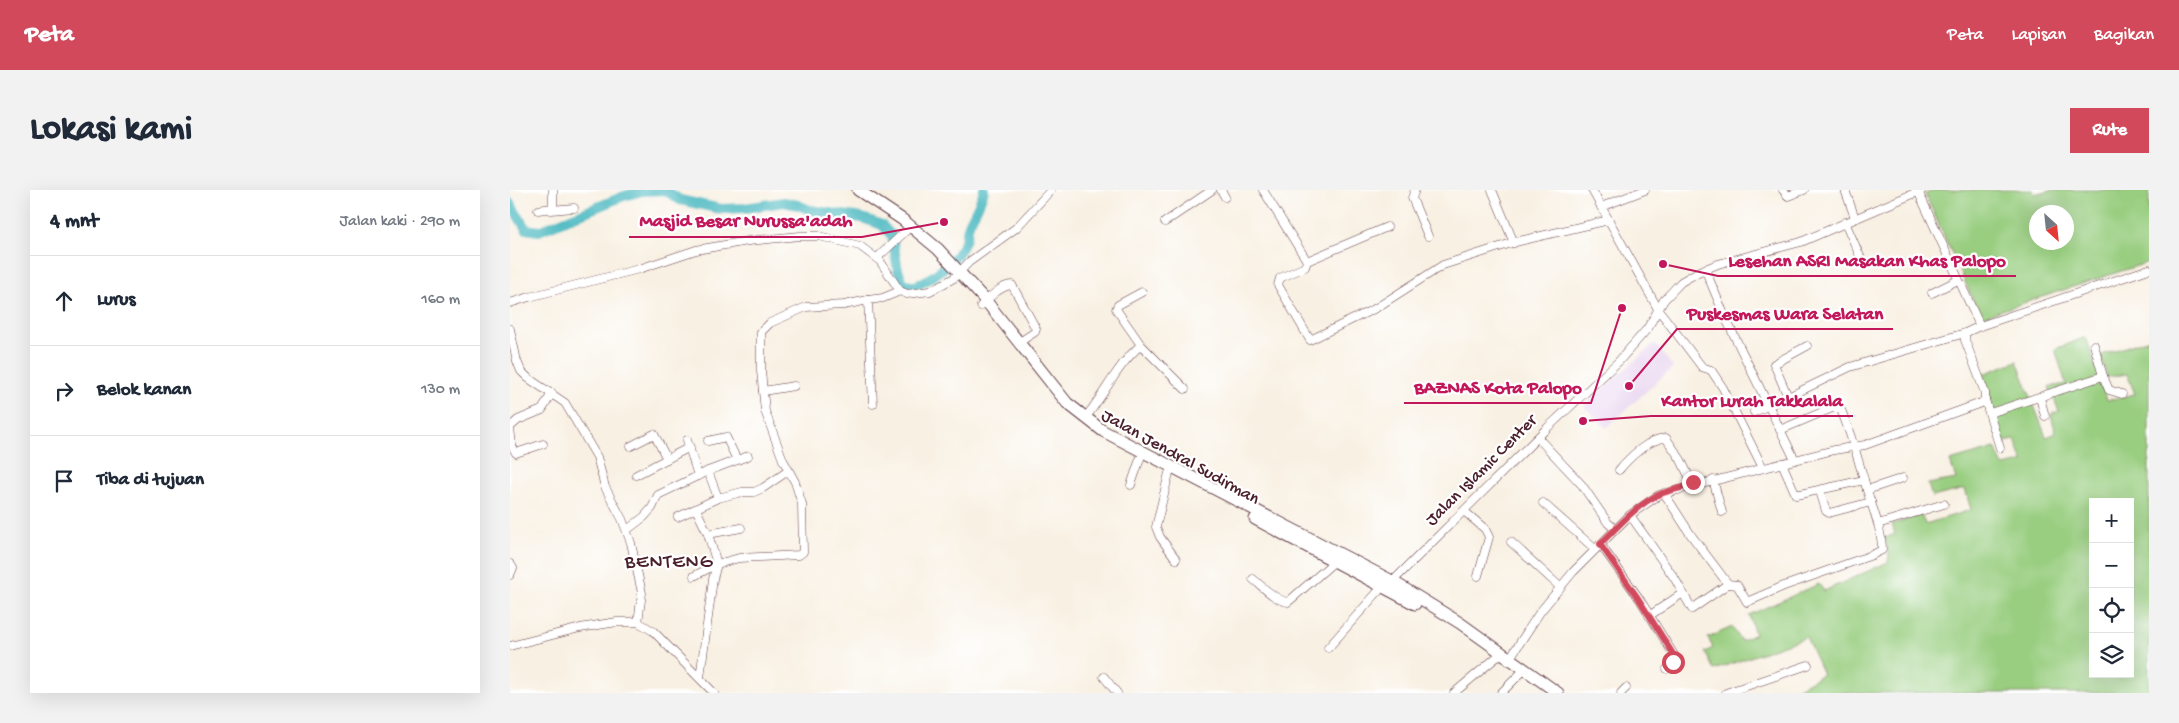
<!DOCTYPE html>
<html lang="id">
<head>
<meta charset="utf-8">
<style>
  :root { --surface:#fff; --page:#f2f2f3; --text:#1f2937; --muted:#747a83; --line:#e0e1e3; --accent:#d1495b }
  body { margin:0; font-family:"Gochi Hand",sans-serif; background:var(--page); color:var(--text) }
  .controls { position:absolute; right:15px; bottom:15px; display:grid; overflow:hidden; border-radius:0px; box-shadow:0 5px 20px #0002 }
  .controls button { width:45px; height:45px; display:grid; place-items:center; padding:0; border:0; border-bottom:1px solid var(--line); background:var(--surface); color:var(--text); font:25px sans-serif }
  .compass { position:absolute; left:1519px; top:15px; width:45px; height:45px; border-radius:50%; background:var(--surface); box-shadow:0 5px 20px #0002; rotate:153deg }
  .stop { position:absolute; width:15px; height:15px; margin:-11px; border:4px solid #d1495b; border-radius:50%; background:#fff }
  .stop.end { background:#d1495b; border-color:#fff; box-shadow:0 1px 5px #0008 }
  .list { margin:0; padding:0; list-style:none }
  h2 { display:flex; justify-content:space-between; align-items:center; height:65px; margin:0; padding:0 20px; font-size:21px }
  h2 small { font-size:16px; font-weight:400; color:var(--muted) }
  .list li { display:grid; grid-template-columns:32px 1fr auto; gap:15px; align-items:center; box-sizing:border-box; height:90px; padding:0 20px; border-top:1px solid var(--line) }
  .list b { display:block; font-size:19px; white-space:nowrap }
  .list em { font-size:16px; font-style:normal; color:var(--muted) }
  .icon { flex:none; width:28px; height:28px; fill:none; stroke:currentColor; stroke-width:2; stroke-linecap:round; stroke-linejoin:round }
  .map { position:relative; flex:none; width:1639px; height:503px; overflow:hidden; border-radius:0px }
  header { display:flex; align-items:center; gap:30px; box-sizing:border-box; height:70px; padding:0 25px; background:var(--accent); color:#fff }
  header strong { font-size:24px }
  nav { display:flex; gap:28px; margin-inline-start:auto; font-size:18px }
  .intro { display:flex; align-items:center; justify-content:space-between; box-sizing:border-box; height:120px; padding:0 30px }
  h1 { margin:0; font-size:35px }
  .button { padding:12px 22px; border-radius:0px; background:var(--accent); color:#fff; font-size:18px; font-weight:700 }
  main { display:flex; gap:30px; padding:0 30px }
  aside { flex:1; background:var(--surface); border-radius:0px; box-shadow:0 5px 20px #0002 }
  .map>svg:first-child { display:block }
  .built { fill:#e7d2ef }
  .green { fill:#99ce80; stroke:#727656; fill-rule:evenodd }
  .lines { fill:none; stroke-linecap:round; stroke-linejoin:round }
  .river { stroke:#49b8c0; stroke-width:10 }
  .minor-casing { stroke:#643e46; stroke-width:9 }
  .highway-casing { stroke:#643e46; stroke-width:13 }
  .minor { stroke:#fff; stroke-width:8 }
  .highway { stroke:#fff; stroke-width:11 }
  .route { stroke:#d1495b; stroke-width:6 }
  .labels { text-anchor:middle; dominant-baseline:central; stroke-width:4.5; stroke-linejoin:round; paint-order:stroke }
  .street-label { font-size:18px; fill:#4a1f2b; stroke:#fff }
  .quarter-label { font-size:20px; letter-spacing:1px; fill:#4a1f2b; stroke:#fff }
  .leader { fill:none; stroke:#c2185b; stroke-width:2 }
  .callout-dot { fill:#c2185b; stroke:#fff; stroke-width:2 }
  .callout-label { font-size:19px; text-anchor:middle; font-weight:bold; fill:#c2185b; stroke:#fff; stroke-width:4.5; stroke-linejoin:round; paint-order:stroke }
</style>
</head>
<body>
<header>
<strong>Peta</strong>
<nav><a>Peta</a><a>Lapisan</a><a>Bagikan</a></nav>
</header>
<div class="intro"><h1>Lokasi kami</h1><a class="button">Rute</a></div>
<main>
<aside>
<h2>4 mnt<small>Jalan kaki · 290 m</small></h2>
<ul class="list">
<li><svg class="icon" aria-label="ahead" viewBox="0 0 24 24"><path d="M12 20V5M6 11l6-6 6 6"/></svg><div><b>Lurus</b></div><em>160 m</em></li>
<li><svg class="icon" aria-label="right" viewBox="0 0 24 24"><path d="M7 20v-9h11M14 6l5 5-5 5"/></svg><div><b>Belok kanan</b></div><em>130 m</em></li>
<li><svg class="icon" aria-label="arrive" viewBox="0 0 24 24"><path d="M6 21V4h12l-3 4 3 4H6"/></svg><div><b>Tiba di tujuan</b></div></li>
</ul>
</aside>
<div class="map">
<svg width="1639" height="503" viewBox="0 0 1639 503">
  <rect width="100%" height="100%" fill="#fff"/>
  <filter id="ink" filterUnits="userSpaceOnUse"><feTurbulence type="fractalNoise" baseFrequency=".02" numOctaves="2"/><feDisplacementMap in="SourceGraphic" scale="10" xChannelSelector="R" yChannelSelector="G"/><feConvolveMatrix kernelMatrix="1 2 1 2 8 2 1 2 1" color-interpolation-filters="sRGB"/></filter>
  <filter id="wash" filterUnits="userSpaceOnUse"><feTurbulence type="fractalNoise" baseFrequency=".0096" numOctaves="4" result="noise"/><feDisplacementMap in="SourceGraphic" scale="20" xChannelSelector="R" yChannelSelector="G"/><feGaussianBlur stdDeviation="1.12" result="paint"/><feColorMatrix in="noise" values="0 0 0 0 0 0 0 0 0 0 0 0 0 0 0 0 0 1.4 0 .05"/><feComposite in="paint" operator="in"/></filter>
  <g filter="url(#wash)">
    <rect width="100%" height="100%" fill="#f8f0e2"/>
    <polygon class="built" points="1145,153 1163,177 1096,238 1074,216"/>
    <g class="green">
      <path d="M1425,0H1523L1524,4L1543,0H1639V72L1471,127L1415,4ZM1526,22H1556V52H1526Z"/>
      <path d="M1576,147L1597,210L1625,204L1617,184L1597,187L1591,165L1639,149V503H1279L1313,484L1296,447L1204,480L1195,462L1203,458L1198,448L1222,437L1231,451L1245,444L1239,425L1309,394L1314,401L1378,372L1379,365L1375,348L1385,344L1382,334L1411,325L1415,334L1461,320L1455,299L1422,307L1418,294L1446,289L1440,271L1485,258L1493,276L1513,272L1505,250L1493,252L1473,184L1507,171L1536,247L1546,243L1541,225L1549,221L1539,197L1556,194L1545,159ZM1583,312H1620V484H1583Z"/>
    </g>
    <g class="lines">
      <path class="river" d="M0,13L16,39L29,41L114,6L132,1L155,0L170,10L211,19L235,18L274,12L288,15L300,20L352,28L372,35L382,46L388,80L393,92L402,97C420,91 448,70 455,51C457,45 457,38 460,32C465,22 471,12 474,0"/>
    </g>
  </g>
  <g filter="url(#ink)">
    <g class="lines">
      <defs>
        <g id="minor">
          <polyline points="711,0 715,7"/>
          <polyline points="753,0 797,71 795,77 770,88 768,95 800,150 866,118 933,75 1005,52 1099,30"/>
          <polyline points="905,0 902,8 918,46"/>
          <polyline points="982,0 1004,53"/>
          <polyline points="1082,0 1148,119 1192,177 1201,180 1213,198 1253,278"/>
          <polyline points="1273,0 1278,6 1294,0"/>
          <polyline points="1335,0 1345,28"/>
          <polyline points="1408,1 1470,136"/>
          <polyline points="1091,17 1135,0"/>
          <polyline points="28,20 43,18 43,0"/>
          <polyline points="41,20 64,18"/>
          <polyline points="655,32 702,0"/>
          <polyline points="1335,32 1353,73"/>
          <polyline points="367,68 401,36"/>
          <polyline points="797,71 877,37"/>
          <polyline points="1195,79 1216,129 1285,270"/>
          <polyline points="1422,103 1448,90"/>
          <polyline points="0,113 19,107 129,79 186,60 238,51 290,46 309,46 350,56 370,71 390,101 397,104 420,101 444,88 459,72 506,38 541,0"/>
          <path d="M471,116C478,108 492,95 502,95L526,139L525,142L508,153"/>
          <polyline points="0,139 7,171 11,181 18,188 55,213 87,267 95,297 112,329 121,353 132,403 128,432"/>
          <polyline points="631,155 606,119 608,115 632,102"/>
          <polyline points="1593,186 1599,200 1612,204"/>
          <polyline points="253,201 284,196"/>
          <polyline points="1278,207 1340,177 1455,143"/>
          <polyline points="1530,208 1535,226"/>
          <polyline points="1475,210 1490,258"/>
          <polyline points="363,214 358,110 373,108 390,101"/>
          <polyline points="1244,222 1278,207 1264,174 1297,156"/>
          <polyline points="1480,223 1593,186 1584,155"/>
          <path d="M575,228C595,204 607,175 631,155L675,199"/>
          <polyline points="1028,248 1072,295 1098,333 1105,339"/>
          <polyline points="177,250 188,286"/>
          <polyline points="198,251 216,247 227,270"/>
          <polyline points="33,254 6,263 2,256 0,237 8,230 32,220 42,203"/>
          <polyline points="121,256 144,244 157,269"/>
          <polyline points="1272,273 1286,305 1354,290"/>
          <path d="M1109,280C1119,268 1139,248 1156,248L1171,270L1183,295"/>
          <polyline points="198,281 208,308"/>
          <polyline points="659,283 646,337 650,347 666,369"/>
          <polyline points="126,285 180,257"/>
          <polyline points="1203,290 1212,322"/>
          <polyline points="621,295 630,269"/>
          <polyline points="1357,300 1393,288"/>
          <polyline points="1310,301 1316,321 1319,323 1361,312"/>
          <path d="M1154,303L1181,345L1218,394L1227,395L1237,412L1274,396L1362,365L1372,360C1372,340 1363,320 1357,300C1349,273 1342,246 1331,220L1327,218H1322L1270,240"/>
          <polyline points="1033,313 1085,359"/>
          <polyline points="954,321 975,339 979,347 968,386"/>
          <polyline points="1120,325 1165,389 1182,419 1218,394"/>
          <polyline points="168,327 208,308 232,302 244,302 253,298 278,281"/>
          <polyline points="1368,334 1434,314"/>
          <polyline points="117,340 134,327 142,318 148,305 198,281 238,266"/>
          <polyline points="198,344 231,338"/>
          <polyline points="1001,352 1050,397"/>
          <polyline points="1090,354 1129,408 1164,465 1165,470 1157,479"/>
          <polyline points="0,374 3,378 0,385"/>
          <polyline points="184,386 207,374 198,344 186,319"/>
          <path d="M743,389C752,396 766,411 778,412L825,371"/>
          <polyline points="879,395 1035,240 1109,171 1137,139 1154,110 1171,92 1188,82 1208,74 1291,52 1412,0"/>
          <polyline points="1139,426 1173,403"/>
          <polyline points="0,456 70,438 107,432 128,432 143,441 204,503"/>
          <polyline points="818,458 873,396"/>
          <polyline points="998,471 1030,422 1063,382 1120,325 1149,305 1324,260 1355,255 1471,213 1475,210 1475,203 1455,150 1455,143 1470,136 1639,79"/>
          <polyline points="594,487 607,503"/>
          <polyline points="190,488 203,389 207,374 229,368 289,365 293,362 292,314 285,292 273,270 255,221 251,181 251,142 260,133 296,117 334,115 358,110"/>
          <polyline points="944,503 988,466"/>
          <polyline points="991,503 1011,483"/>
          <polyline points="1111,503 1116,498"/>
          <polyline points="1216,503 1298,475"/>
        </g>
        <g id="highway">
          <polyline points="348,0 393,30 428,59 476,111 557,213 593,241 882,391 950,433 1048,503"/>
          <polyline points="745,329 905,414"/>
        </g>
      </defs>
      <use href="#minor" class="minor-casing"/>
      <use href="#highway" class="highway-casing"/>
      <use href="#minor" class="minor"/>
      <use href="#highway" class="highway"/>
    </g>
  </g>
  <g class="lines" filter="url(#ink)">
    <path class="route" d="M1163,472L1165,467L1128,408L1090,354C1108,337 1125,316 1148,305C1159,300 1172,298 1183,295V292"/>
  </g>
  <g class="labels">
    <g class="street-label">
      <text transform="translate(670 268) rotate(29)">Jalan Jendral Sudirman</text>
      <text transform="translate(972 281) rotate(-45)">Jalan Islamic Center</text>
    </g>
    <g class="quarter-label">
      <text x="159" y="373">BENTENG</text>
    </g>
  </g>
  <path class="leader" d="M434 32L352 47H119M1153 74L1208 86H1506M1119 196L1167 139H1383M1112 118L1081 213H894M1073 231L1141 226H1343"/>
  <g class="callout-dot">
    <circle cx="434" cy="32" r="5"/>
    <circle cx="1153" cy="74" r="5"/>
    <circle cx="1119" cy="196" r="5"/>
    <circle cx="1112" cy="118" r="5"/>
    <circle cx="1073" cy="231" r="5"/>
  </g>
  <g class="callout-label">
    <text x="236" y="36">Masjid Besar Nurussa'adah</text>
    <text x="1357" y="76">Lesehan ASRI Masakan Khas Palopo</text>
    <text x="1275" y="129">Puskesmas Wara Selatan</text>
    <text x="988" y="203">BAZNAS Kota Palopo</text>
    <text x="1242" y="216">Kantor Lurah Takkalala</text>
  </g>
</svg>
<div class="controls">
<button>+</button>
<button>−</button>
<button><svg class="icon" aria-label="locate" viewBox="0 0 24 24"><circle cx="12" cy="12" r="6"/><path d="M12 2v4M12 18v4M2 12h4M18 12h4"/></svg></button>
<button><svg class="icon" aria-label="layers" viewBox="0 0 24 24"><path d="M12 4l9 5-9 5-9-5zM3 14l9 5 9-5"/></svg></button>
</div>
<svg class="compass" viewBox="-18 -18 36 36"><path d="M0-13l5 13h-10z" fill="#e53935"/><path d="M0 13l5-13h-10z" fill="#747a83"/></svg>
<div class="stop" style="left:1163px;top:472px"></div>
<div class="stop end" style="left:1183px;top:292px"></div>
</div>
</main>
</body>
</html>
